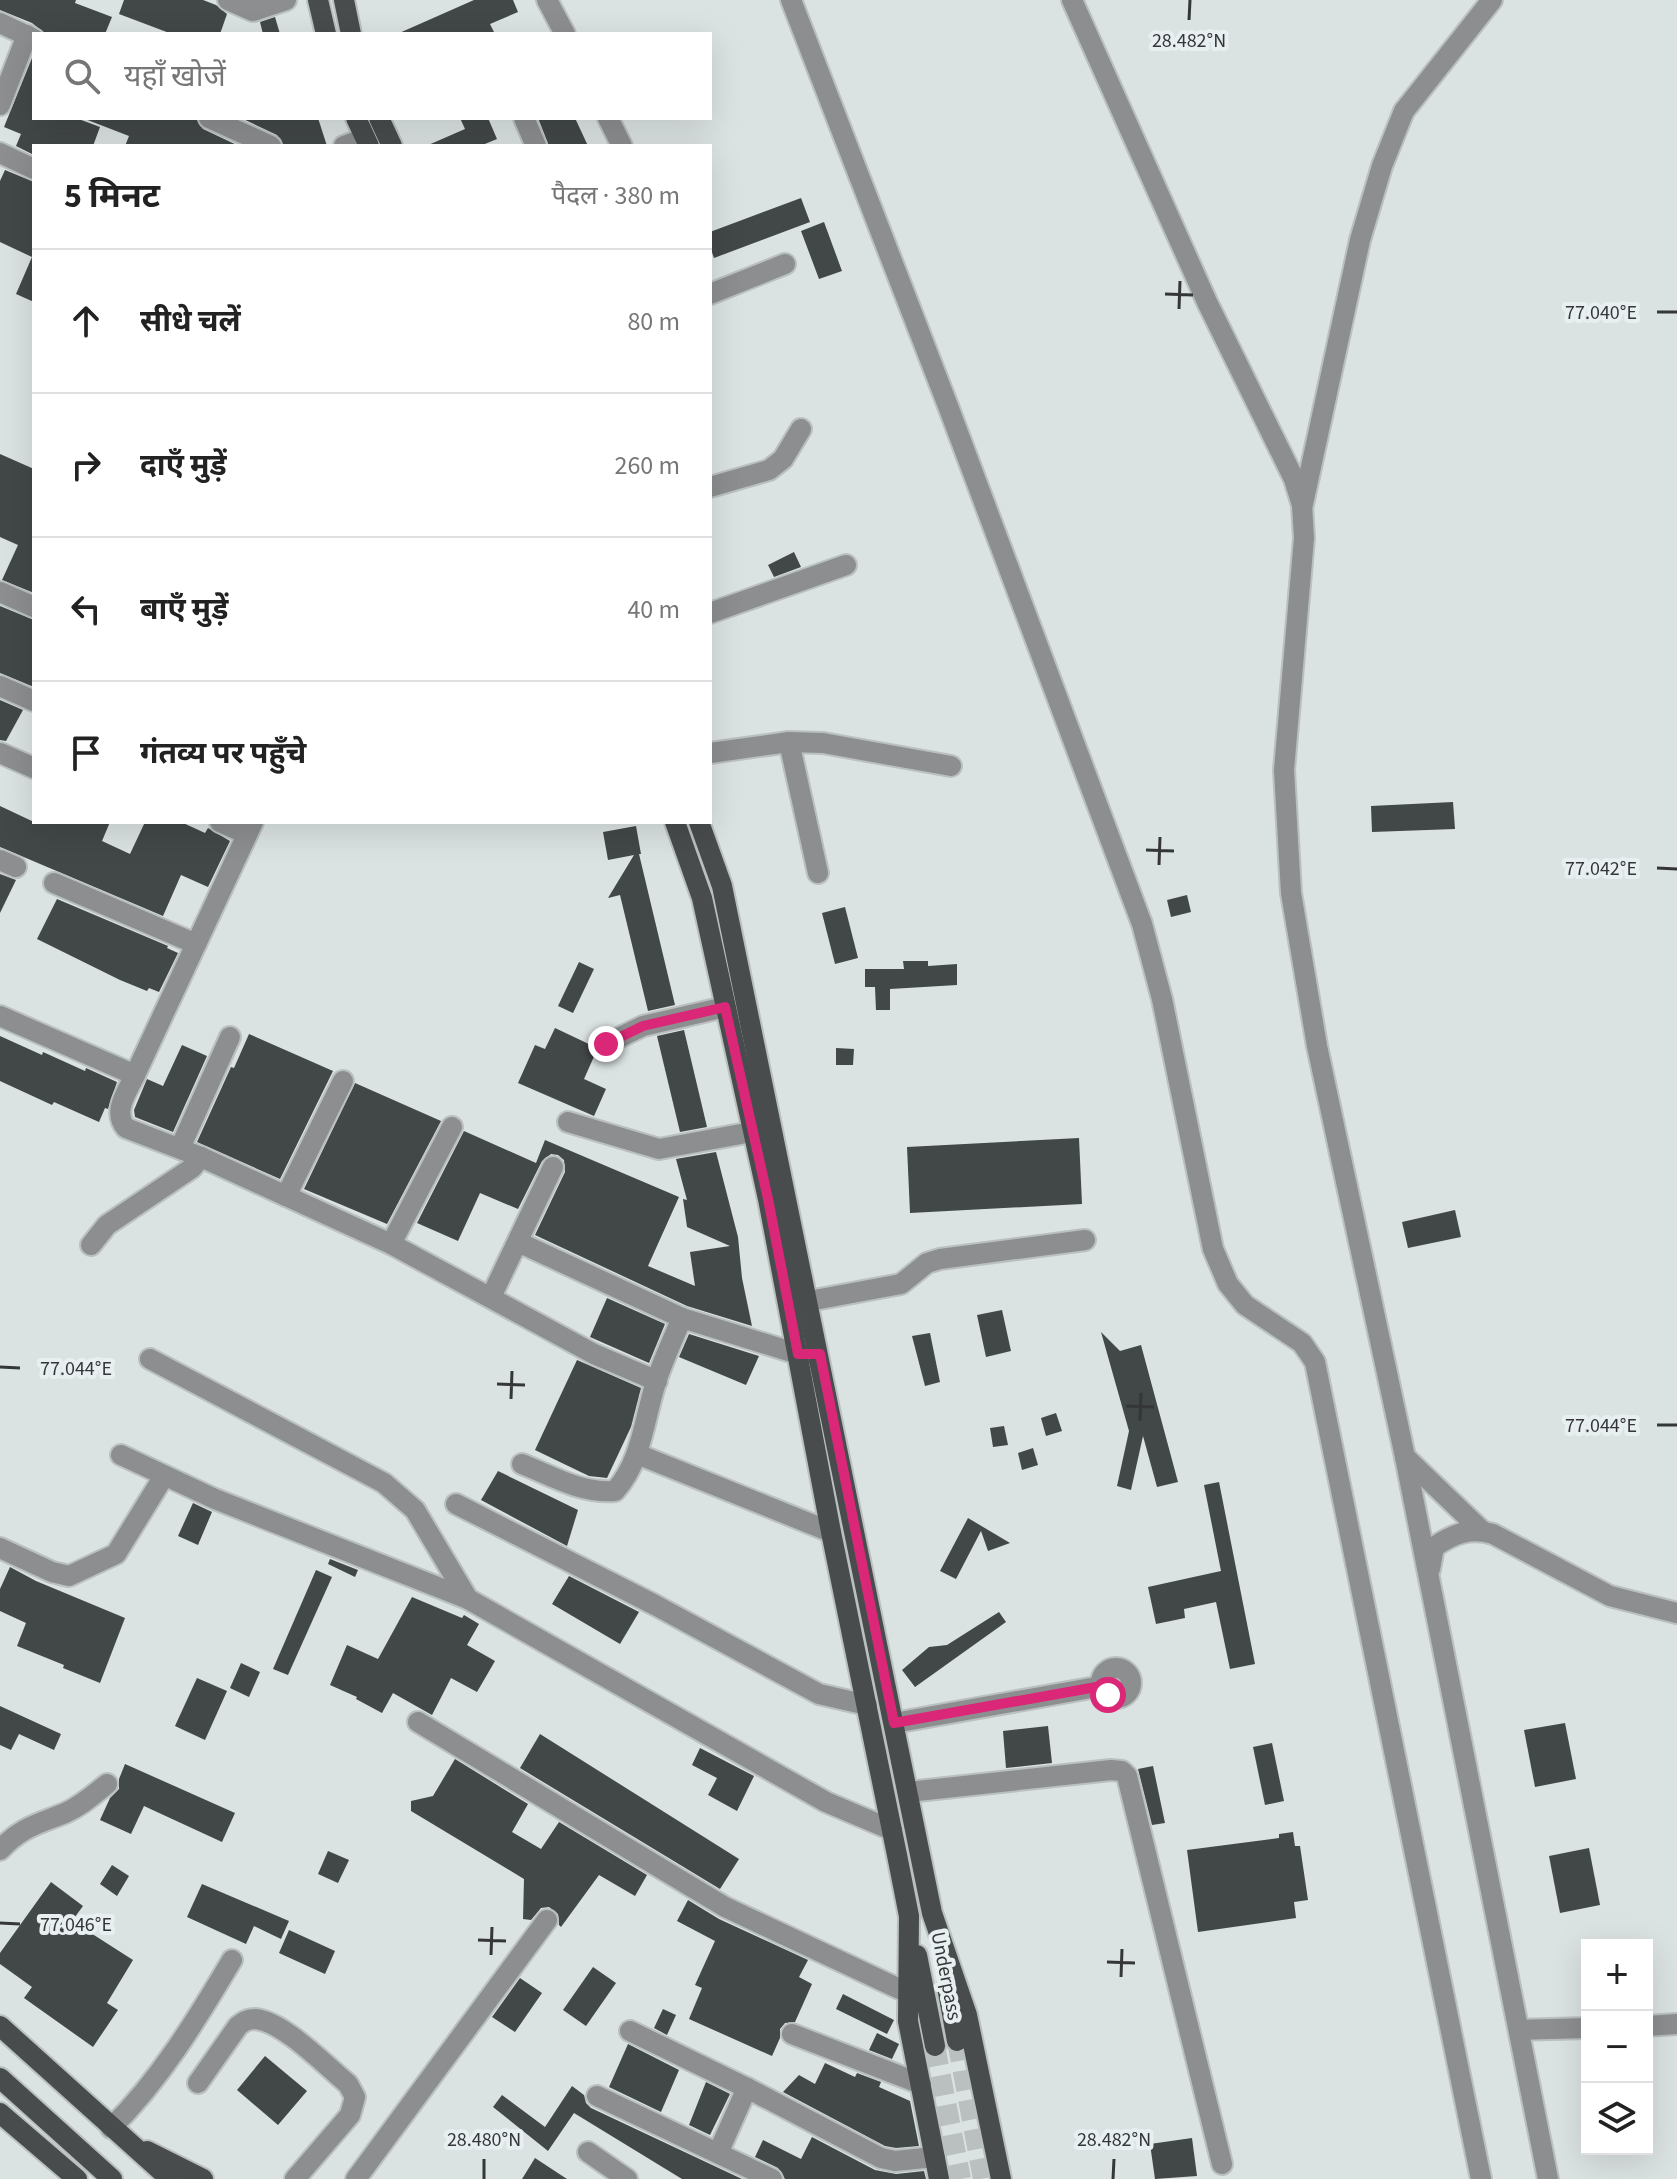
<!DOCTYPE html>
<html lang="hi">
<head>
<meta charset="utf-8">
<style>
  :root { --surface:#fff; --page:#f2f2f2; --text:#222; --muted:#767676; --line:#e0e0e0 }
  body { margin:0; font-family:"Source Sans 3","Noto Sans Devanagari",sans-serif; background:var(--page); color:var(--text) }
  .controls { position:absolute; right:24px; bottom:24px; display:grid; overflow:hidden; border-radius:0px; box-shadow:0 8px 32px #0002 }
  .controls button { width:72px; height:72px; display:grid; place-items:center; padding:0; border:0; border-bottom:2px solid var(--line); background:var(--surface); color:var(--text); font:40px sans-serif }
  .stop { position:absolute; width:24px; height:24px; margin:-18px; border:6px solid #db2777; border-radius:50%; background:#fff }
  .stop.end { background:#db2777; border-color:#fff; box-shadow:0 2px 8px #0008 }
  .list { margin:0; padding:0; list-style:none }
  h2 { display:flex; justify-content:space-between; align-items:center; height:104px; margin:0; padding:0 32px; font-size:34px }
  h2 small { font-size:26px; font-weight:400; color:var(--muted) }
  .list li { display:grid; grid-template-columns:52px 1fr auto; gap:24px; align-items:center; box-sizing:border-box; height:144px; padding:0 32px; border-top:2px solid var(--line) }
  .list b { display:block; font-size:30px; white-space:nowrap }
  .list em { font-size:26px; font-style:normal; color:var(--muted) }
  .icon { flex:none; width:44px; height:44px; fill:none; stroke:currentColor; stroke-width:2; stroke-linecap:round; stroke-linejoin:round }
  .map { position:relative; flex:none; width:1677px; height:2179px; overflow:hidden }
  .search { position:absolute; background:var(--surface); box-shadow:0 8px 32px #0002; left:32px; top:32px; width:680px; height:88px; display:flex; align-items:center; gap:20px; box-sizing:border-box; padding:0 28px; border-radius:0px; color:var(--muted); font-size:30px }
  .panel { position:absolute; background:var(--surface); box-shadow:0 8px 32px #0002; left:32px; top:144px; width:680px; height:680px; border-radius:0px }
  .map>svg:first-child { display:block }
  .building { fill:#424748 }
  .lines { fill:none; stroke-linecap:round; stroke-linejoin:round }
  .major-tunnel { stroke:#bac0c0; stroke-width:20; stroke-dasharray:20 10; stroke-linecap:butt }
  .minor-casing { stroke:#bac0c0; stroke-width:24 }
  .major-casing { stroke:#bac0c0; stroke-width:24 }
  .minor { stroke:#8c8e8f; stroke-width:20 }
  .major { stroke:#484c4d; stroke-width:20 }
  .route { stroke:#db2777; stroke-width:10 }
  .ticks { fill:none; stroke:#343637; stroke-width:3 }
  .labels { text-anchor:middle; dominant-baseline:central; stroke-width:8; stroke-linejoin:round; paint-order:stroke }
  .street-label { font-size:20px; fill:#343637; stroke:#e8eff0 }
  .ticks-label { font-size:20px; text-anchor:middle; fill:#343637; stroke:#e8eff0; stroke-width:8; stroke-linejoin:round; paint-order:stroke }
</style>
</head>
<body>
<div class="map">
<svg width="1677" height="2179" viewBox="0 0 1677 2179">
  <rect width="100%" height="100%" fill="#dbe2e2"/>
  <g class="building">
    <polygon points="0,0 76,0 75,3 112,17 105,34 46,34 32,23 0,10"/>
    <polygon points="124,0 203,0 216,5 227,14 220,34 172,34 119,14"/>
    <polygon points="474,0 513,0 518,12 490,24 495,34 397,34"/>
    <polygon points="275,17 280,34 263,34 260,22"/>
    <polygon points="34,53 34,118 76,118 100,127 93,146 34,146 34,155 16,146 21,134 4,127"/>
    <polygon points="196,118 203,129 239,146 125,146 129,136 85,119"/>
    <polygon points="241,118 318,118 327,146 284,146 277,135"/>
    <polygon points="460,118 488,118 497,139 480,146 426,146 465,129"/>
    <polygon points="538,118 575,118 588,146 549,146"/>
    <polygon points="5,170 34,182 34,302 16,294 32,257 0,242 0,181"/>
    <polygon points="801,198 810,222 714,258 710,247 710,232"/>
    <polygon points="824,222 842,271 819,279 801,231"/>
    <polygon points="0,454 34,469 34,593 2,580 18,545 0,537"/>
    <polygon points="794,552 801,567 774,577 768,565"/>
    <polygon points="0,606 34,620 34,687 0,673"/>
    <polygon points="0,700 23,710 6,741 0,740"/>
    <polygon points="1453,802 1455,829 1372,832 1371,806"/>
    <polygon points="0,806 34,822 110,822 102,841 130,854 145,822 181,822 205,833 208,828 230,841 208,887 181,875 163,916 0,847"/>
    <polygon points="636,826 641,854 639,854 675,1005 648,1011 620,895 608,898 634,855 608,860 603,832"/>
    <polygon points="0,874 16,880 0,913"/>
    <polygon points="1187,895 1191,912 1171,917 1167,900"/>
    <polygon points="57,899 168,946 167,948 178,953 159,992 149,988 147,991 120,980 37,939"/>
    <polygon points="845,907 858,958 835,964 822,913"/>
    <polygon points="903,961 928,961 928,966 957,964 957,985 890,989 890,1010 876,1010 875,987 865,987 865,969 904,969"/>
    <polygon points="579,962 594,969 573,1013 558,1006"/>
    <polygon points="555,1028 593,1046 596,1052 584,1079 606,1089 594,1116 518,1083 535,1045 545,1049"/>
    <polygon points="684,1030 707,1127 680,1132 657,1036"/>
    <polygon points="249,1034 333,1071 280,1179 197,1142 231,1067 234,1068"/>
    <polygon points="0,1036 42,1055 43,1052 85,1071 86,1068 117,1082 108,1109 105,1108 99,1122 54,1102 52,1105 0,1081"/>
    <polygon points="182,1045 207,1056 173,1132 135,1117 134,1110 147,1079 163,1086"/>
    <polygon points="836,1048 854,1049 853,1065 836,1065"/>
    <polygon points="355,1083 441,1121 387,1224 304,1189"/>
    <polygon points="464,1131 536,1163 545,1140 679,1197 648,1266 695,1286 690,1252 730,1246 687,1227 683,1199 687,1200 676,1159 716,1152 738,1237 742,1278 752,1326 687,1306 535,1235 565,1172 564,1160 558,1155 551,1154 542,1161 518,1209 480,1193 458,1241 417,1223"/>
    <polygon points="1079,1138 1082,1204 910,1213 907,1147"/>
    <polygon points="1455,1210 1461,1237 1408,1248 1402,1222"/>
    <polygon points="607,1298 665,1324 649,1363 590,1337"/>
    <polygon points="1002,1310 1011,1351 986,1357 977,1315"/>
    <polygon points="1101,1332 1120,1351 1141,1345 1178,1482 1157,1487 1143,1436 1131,1490 1117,1486 1129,1431"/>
    <polygon points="930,1333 940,1382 925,1386 912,1336"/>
    <polygon points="689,1334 759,1356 746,1385 679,1357"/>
    <polygon points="577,1360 641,1388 631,1427 607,1478 589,1476 535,1450"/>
    <polygon points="1056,1413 1062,1431 1046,1436 1041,1418"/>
    <polygon points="1004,1426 1008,1445 993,1447 990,1428"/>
    <polygon points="1033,1448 1038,1465 1022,1470 1018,1453"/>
    <polygon points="498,1471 578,1510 567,1546 481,1500"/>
    <polygon points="1219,1482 1255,1664 1230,1669 1216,1602 1184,1609 1185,1618 1156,1624 1148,1587 1221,1571 1204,1485"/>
    <polygon points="193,1503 212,1512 198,1545 178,1536"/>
    <polygon points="968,1518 1010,1543 988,1551 981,1531 956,1579 940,1571"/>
    <polygon points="330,1559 358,1570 355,1577 328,1564"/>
    <polygon points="10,1567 36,1581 125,1618 100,1683 63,1668 64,1665 17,1646 26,1623 0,1611 0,1589"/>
    <polygon points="316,1570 332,1577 288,1675 273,1669"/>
    <polygon points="569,1576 639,1612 620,1644 552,1604"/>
    <polygon points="412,1597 462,1618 464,1615 479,1624 467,1645 495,1661 477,1692 451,1678 432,1715 393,1693 382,1713 356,1699 357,1697 330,1685 347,1645 378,1659"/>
    <polygon points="999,1612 1006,1622 915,1687 902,1670 929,1647 947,1645"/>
    <polygon points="241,1663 260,1672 249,1697 230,1688"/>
    <polygon points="197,1678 227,1691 205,1740 175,1726"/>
    <polygon points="0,1706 61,1734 54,1750 19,1734 11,1750 0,1745"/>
    <polygon points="1565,1723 1576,1779 1535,1787 1524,1730"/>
    <polygon points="1048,1726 1052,1763 1006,1768 1003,1731"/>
    <polygon points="540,1734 739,1859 720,1889 520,1768"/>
    <polygon points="1272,1743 1284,1801 1265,1805 1253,1747"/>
    <polygon points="700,1748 754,1776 737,1811 708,1795 717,1778 692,1765"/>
    <polygon points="455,1759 528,1804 512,1832 541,1849 559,1822 647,1875 635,1896 599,1875 561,1927 559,1925 558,1914 549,1907 541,1908 531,1920 523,1919 524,1879 411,1811 411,1801 433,1796"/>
    <polygon points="125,1764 235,1813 222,1842 144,1806 131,1834 100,1820 110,1798 119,1789 119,1779"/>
    <polygon points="1153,1766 1165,1823 1152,1825 1138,1769"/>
    <polygon points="1293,1832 1295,1846 1300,1846 1308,1900 1294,1902 1296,1918 1198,1932 1187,1850 1279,1838 1279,1834"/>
    <polygon points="1589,1848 1600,1905 1560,1913 1549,1856"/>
    <polygon points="328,1851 349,1860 338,1883 318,1874"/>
    <polygon points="112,1865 129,1876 117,1896 100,1884"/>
    <polygon points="51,1882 83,1906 72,1921 133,1960 107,2003 118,2010 93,2047 24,1998 32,1987 0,1964 0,1953"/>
    <polygon points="202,1884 289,1921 281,1939 254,1926 246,1944 187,1917"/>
    <polygon points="688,1900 719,1919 808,1960 799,1977 812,1984 795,2022 785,2023 780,2029 780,2038 772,2056 689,2019 702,1988 695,1985 715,1941 677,1921"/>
    <polygon points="289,1930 335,1951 325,1974 279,1953"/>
    <polygon points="593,1967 616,1983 586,2026 563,2010"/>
    <polygon points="520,1978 542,1993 515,2032 492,2017"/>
    <polygon points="843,1994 894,2020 887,2034 836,2009"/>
    <polygon points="663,2009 676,2015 667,2035 654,2028"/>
    <polygon points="877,2033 899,2044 892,2059 869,2050"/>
    <polygon points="628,2044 679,2070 661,2112 609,2087"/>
    <polygon points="265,2056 307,2091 278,2125 237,2090"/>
    <polygon points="825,2063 855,2077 857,2073 881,2082 879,2087 910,2101 919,2146 896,2148 885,2146 783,2092 799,2075 815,2084"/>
    <polygon points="706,2082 730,2094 710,2135 689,2125"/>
    <polygon points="572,2086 584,2095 586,2103 591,2108 742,2179 682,2179 574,2113 548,2151 493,2107 502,2095 545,2127"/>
    <polygon points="812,2137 875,2170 896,2174 924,2171 926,2179 785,2179 778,2168 755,2157 763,2140 801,2159"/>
    <polygon points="1192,2138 1197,2176 1155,2179 1150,2144"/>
    <polygon points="535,2158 567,2179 522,2179"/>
  </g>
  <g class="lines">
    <g class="major-tunnel">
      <polyline points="957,2041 983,2179"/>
      <polyline points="935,2046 961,2179"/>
    </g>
    <defs>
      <g id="minor">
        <polyline points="228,0 253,11 286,0"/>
        <polyline points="547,0 565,34"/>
        <polyline points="791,0 948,406 1142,924 1162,999 1213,1249 1228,1284 1245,1305 1302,1343 1315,1362 1481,2179"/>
        <polyline points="1072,0 1207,302 1294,479 1302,505 1304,538 1284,770 1291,893 1317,1046 1405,1457 1548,2179"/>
        <polyline points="0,23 34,39"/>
        <polyline points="0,105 27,35"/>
        <polyline points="209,118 271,146"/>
        <polyline points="524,118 536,146"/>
        <polyline points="608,118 622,146"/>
        <polyline points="344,146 365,138"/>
        <polyline points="0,153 34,169"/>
        <polyline points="710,294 785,264"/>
        <polyline points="710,487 769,470 783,459 801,429"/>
        <polyline points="1303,504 1360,240 1382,166 1404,111 1492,0"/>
        <polyline points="0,592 34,607"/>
        <polyline points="710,613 846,565"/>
        <polyline points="0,686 34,701"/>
        <polyline points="789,742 818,873"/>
        <polyline points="0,753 34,768"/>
        <polyline points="710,753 789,742 823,743 951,766"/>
        <polyline points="220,822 247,834"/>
        <path d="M253,822L135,1075C127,1092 112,1112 126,1128L201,1157L391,1244L594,1354L657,1381"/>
        <polyline points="0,860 16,867"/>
        <polyline points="54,883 196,944"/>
        <polyline points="0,1016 135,1075"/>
        <polyline points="606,1044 643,1026 725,1007"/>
        <polyline points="568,1122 659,1149 752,1132"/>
        <polyline points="180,1148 230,1037"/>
        <polyline points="286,1196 343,1081"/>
        <polyline points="518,1242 682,1318 798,1354 812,1354"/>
        <polyline points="391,1244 452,1127"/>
        <polyline points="91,1245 107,1225 192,1168 201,1157"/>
        <polyline points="491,1297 553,1167"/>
        <polyline points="809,1301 901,1284 927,1263 940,1259 1085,1240"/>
        <polyline points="150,1359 384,1483 415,1510 468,1599"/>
        <polyline points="637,1454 831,1532"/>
        <polyline points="121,1455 215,1499 468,1599 826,1802 892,1830"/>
        <polyline points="1405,1457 1481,1530"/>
        <path d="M522,1464C552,1476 582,1494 615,1491C642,1461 644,1419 656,1382C663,1360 673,1339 682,1318"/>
        <polyline points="456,1504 655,1605 819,1694 867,1705"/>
        <polyline points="0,1548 52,1572 69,1576 116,1554 164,1476"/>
        <path d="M1430,1569L1434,1547C1453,1534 1470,1527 1493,1534L1610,1596L1677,1613"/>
        <circle cx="1116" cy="1683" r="15"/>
        <polyline points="418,1722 725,1907 908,1993"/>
        <polyline points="894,1723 1102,1686"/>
        <polyline points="908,1792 1111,1770 1122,1771 1127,1776 1222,2164"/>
        <path d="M0,1850C21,1827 38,1824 65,1813C81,1806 93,1795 107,1784"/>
        <polyline points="1647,2026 1677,2024"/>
        <polyline points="1519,2030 1587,2028"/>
        <polyline points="630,2031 747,2088 881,2158 895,2161 935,2157"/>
        <polyline points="792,2034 921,2084"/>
        <path d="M198,2083L238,2026C243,2022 247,2019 255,2019C283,2021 326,2066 348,2084L355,2097L350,2115L295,2179"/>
        <polyline points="597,2096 772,2179"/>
        <path d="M111,2128C160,2080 197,2019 232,1960"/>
        <polyline points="588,2152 627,2179"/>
        <polyline points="718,2153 747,2088"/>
        <polyline points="356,2179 547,1920"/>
      </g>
      <g id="major">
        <polyline points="318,0 326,34"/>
        <polyline points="344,0 351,34"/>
        <polyline points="356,118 369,146"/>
        <polyline points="379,118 392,146"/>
        <polyline points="675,822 702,898 768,1199 831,1532 897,1855 909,1916 908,2021 939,2179"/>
        <polyline points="699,822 722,886 932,1913 967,2015 1001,2179"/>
        <polyline points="917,1955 935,2046"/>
        <polyline points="947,1987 957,2041"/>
        <polyline points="0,2026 170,2179"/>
        <polyline points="0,2078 112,2179"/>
        <polyline points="0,2113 77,2179"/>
        <polyline points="147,2151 203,2179"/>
      </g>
    </defs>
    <use href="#minor" class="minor-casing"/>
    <use href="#major" class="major-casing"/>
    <use href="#minor" class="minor"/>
    <use href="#major" class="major"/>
  </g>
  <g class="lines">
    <polyline class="route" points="606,1044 643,1026 725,1007 768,1199 798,1354 820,1354 894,1723 1102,1686 1108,1695"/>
  </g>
  <path class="ticks" d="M1189,20L1190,0M1165,294L1193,295M1179,309L1180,281M1657,312H1677M1146,850L1174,851M1159,865L1160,837M1657,868L1677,869M0,1367L20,1368M497,1384L525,1385M511,1399L512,1371M1126,1406L1154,1407M1140,1421L1141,1393M1657,1425H1677M0,1923L20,1924M478,1940L506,1941M491,1955L492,1927M1107,1962L1135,1963M1121,1977L1122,1949M484,2179V2159M1113,2179L1114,2159"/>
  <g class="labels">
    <g class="street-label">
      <text transform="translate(946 1976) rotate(79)">Underpass</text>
    </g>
  </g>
  <g class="ticks-label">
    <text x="1189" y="47">28.482°N</text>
    <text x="1601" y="319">77.040°E</text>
    <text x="1601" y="875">77.042°E</text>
    <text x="76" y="1375">77.044°E</text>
    <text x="1601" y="1432">77.044°E</text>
    <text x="76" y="1931">77.046°E</text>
    <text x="484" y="2146">28.480°N</text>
    <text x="1114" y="2146">28.482°N</text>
  </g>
</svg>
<div class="controls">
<button>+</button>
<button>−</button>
<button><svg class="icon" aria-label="layers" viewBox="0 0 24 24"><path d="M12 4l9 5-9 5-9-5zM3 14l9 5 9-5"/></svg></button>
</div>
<div class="stop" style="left:1108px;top:1695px"></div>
<div class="stop end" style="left:606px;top:1044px"></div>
<div class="search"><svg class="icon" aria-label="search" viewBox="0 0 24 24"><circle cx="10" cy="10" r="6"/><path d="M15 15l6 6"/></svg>यहाँ खोजें</div>
<section class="panel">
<h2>5 मिनट<small>पैदल · 380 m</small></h2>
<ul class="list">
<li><svg class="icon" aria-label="ahead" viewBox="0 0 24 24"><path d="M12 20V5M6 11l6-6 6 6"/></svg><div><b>सीधे चलें</b></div><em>80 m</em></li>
<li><svg class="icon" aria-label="right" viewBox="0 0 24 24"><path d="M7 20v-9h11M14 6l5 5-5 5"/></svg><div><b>दाएँ मुड़ें</b></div><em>260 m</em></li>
<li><svg class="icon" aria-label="left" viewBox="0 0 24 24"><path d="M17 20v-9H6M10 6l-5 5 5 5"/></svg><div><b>बाएँ मुड़ें</b></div><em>40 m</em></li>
<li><svg class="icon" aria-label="arrive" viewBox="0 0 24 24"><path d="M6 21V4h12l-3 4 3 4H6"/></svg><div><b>गंतव्य पर पहुँचे</b></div></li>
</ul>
</section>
</div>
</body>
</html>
